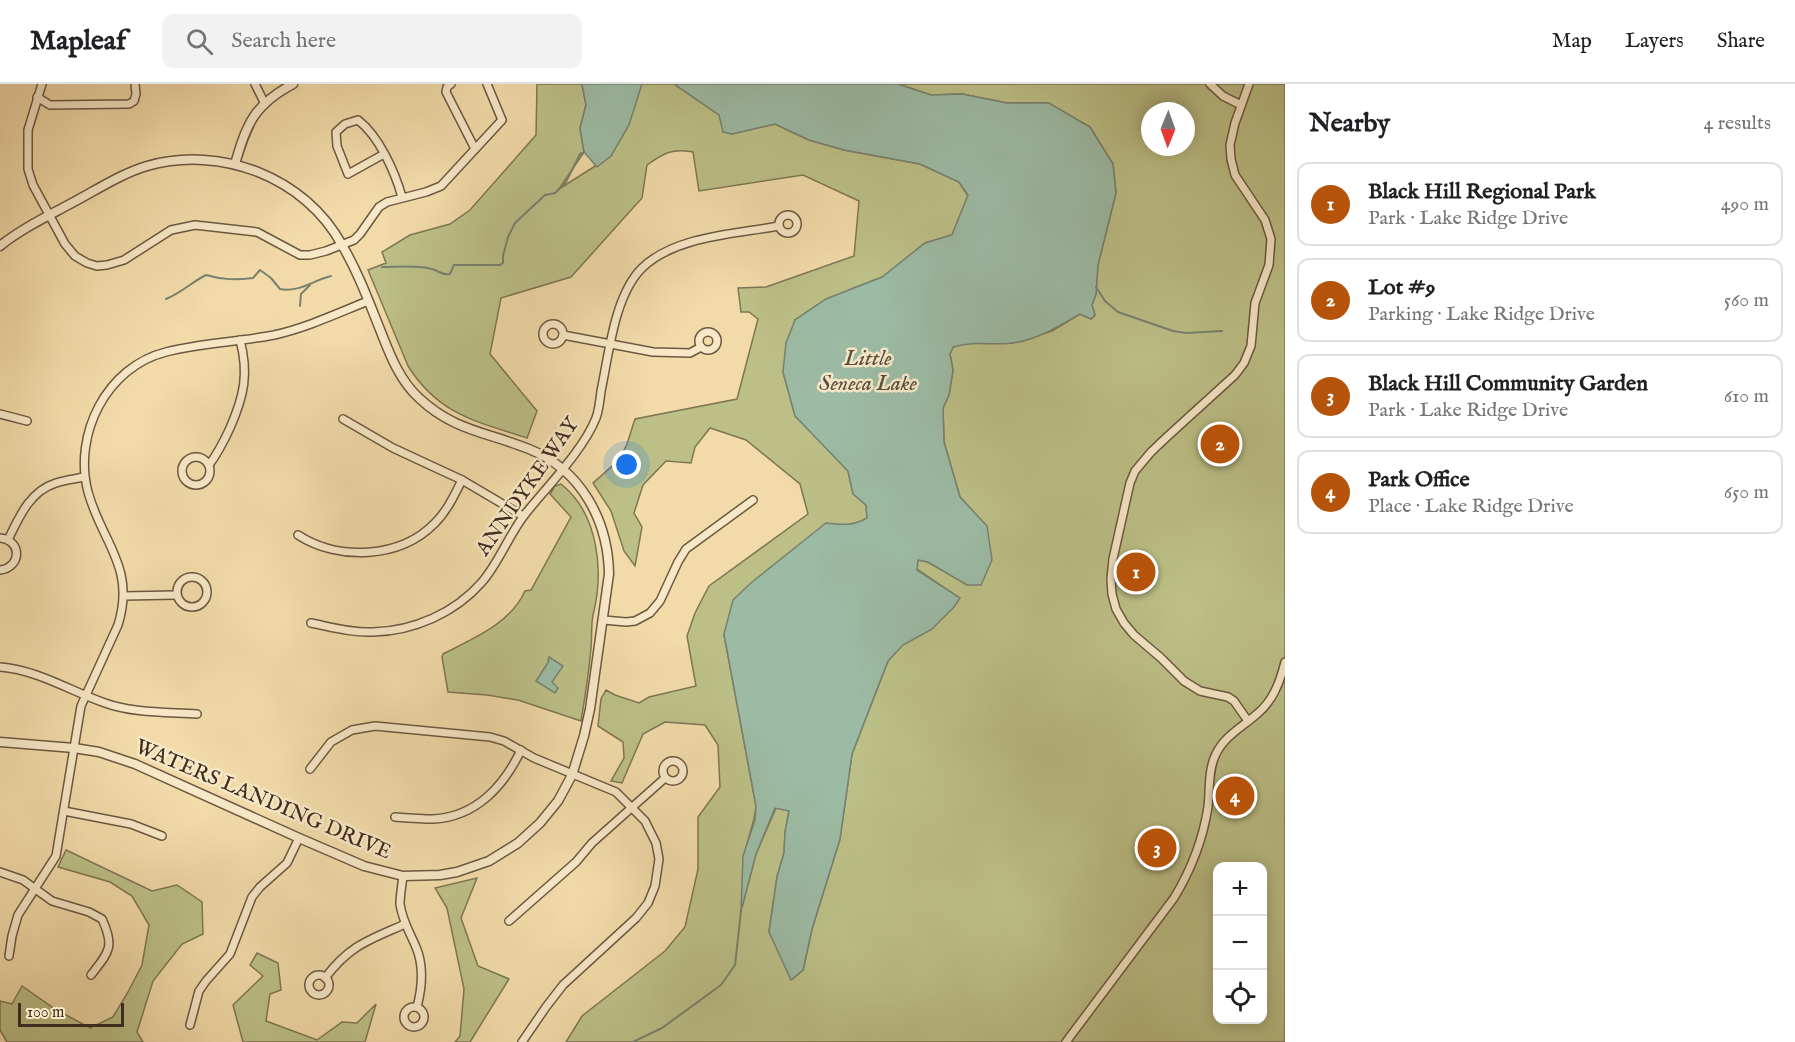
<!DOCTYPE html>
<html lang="en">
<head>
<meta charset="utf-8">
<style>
  :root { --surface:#fff; --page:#f2f2f2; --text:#202124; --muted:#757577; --line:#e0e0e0; --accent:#b45309 }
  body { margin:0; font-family:"IM FELL English",serif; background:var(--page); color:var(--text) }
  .controls { position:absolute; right:18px; bottom:18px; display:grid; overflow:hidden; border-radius:12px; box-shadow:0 3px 15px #0003 }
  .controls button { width:54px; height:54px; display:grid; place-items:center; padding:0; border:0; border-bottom:2px solid var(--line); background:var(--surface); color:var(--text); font:30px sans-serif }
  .compass { position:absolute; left:1141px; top:18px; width:54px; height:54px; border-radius:50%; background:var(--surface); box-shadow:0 3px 15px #0003; rotate:181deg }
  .scale { position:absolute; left:18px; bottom:15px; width:106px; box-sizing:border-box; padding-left:6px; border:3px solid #412c20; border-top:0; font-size:16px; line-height:21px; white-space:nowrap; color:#412c20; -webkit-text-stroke:4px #f7e8c7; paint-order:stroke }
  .you { position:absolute; left:627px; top:381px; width:21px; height:21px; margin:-15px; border:4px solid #fff; border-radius:50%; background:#1a73e8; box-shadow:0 0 0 9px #1a73e833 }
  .badge { display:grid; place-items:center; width:39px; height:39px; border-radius:50%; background:var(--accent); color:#fff; font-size:20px; font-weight:700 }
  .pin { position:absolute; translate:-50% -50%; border:3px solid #fff; box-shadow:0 2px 6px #0006 }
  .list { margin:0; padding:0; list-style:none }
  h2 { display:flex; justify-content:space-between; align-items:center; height:78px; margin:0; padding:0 24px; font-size:26px }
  h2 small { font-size:20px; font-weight:400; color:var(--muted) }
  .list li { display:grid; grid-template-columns:39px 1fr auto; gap:18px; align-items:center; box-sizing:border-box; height:84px; margin:0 12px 12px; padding:0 12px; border:2px solid var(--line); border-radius:12px }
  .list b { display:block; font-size:22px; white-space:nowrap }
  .list p { margin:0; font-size:20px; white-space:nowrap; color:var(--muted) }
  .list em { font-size:20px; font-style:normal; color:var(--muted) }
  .icon { flex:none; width:33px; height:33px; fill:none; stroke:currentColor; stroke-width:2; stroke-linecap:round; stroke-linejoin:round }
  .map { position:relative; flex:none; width:1285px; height:958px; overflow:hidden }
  header { display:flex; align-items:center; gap:36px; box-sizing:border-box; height:84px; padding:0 30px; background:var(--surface); border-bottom:2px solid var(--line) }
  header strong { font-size:28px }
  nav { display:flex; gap:33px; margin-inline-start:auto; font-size:21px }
  .search { width:420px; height:54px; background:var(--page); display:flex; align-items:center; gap:15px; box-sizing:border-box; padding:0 21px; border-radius:12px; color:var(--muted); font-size:22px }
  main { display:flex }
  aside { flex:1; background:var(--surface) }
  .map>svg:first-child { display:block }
  .green { fill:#bcc087; stroke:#7e7654; stroke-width:1.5; fill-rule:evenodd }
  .water { fill:#9cbba5; stroke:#788270; stroke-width:1.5 }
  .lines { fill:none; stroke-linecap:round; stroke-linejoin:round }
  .stream { stroke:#788270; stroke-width:2 }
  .minor-casing { stroke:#6d5842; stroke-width:10 }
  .tertiary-casing { stroke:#6d5842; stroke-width:11 }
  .minor { stroke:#f7e8c7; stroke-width:7 }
  .tertiary { stroke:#f7e8c7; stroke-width:8 }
  .labels { text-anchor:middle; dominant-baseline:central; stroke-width:5; stroke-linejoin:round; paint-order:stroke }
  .street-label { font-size:21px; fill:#412c20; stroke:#f7e8c7 }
  .water-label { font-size:22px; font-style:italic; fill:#585041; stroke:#f7e8c7 }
</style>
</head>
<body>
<header>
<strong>Mapleaf</strong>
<div class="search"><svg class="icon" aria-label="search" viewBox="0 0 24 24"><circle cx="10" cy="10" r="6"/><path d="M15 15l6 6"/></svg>Search here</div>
<nav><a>Map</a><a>Layers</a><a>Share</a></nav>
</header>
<main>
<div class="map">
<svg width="1285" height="958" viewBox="0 0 1285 958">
  <rect width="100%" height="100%" fill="#f2dba9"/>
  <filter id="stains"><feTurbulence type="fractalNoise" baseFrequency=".00333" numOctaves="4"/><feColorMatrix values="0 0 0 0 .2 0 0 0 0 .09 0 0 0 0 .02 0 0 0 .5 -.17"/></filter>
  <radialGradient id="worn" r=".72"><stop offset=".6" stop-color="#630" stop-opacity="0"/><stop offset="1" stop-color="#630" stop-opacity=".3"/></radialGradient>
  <g class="green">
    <path d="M537,0H582L586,21L580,44L584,68L559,105L611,72L642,0H674L719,31L732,50L775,40L809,56L844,66L920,80L959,98L968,112L952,151L925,159L883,193L851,205L826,219L817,221L795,236L783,288L795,331L848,387L853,409L866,421L867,434L859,439L724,551L756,722C755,737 749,750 746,764C743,784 742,803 742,823L756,770L776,724L789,727L785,748L784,769L777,793L769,848L792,895L803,886L812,845L840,755L852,670L888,577L902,561L932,545L959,514L917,485L918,476L928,478L968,501L971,425L960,413L944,358L943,324L949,311L953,286L950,270L953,263L968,258L1013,259L1052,247L1080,230L1091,235L1095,231L1092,221L1096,210L1098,181L1116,109L1113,80L1090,43L1047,19H1007L962,10L931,11L898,0H1285V958H566L582,932L665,867L685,843L698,785V733L720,703L718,661L705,641L665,638L643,650L622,699L611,697L624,674L623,658L598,642L601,615L606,606L615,611L639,619L649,613L696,602L687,552L695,529L709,502L808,430L800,400L746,356L710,344L695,363L691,379L666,377L643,401L634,429L642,443L635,482L624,467L611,427L593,399L619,376L627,360L635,335L737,315L758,235L749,228H741L738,204L766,203L854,172L859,117L803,91L699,107L693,68C672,64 664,69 647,81L642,114L571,193L501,214L490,270L537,327L527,354C476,337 439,331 408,282L368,186L386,179L382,168L410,151L450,140L470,126L536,51ZM1150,27H1186V63H1150ZM1218,782H1262V936H1218Z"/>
    <path d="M561,400C599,430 604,488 593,531C591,540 592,554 591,564C589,588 585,613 581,637L518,616L487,611L448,608L442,573L443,570C474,554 510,540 525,507L531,506L571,433L550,410L555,402Z"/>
    <polygon points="66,766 152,807 177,801 202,818 203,850 182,860 153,897 137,948 143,958 7,958 0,946 0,917 12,920 22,902 55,925 90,944 113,933 128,908 142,881 149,841 132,812 110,798 58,783"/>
    <polygon points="477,794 461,834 478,882 509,895 470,958 455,958 460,952 464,905 447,824 435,804"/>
    <polygon points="257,869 278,879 281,906 270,910 266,937 317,956 342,938 357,939 376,920 365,958 243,958 233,921 263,892 250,881"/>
  </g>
  <g class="water">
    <polygon points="582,0 642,0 629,41 611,72 597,83 584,68 580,44 586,21"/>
    <path d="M674,0H898L931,11L962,10L1007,19H1049L1090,43L1113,80L1116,109L1098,181L1096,210L1092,221L1095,231L1091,235L1080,230C1059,242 1037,256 1012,259C990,262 976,256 953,263L950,270L953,286L949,311L943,324L944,358L960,413L987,442L992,476L981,501H967L928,478L918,476L917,486L960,514L954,523L932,545L903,561L888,577L852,670L840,755L812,845L803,886L791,896L769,848L777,793L784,769L785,748L789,727L775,724L756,770L741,827L743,772L755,736L756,722L724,550L733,516L752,498L826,439C842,441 853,442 867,434L866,421L853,410L848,387L795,332L783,288L786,259L795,236L826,215L882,193L925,159L952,151L968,111L959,98L920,80L844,66L809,56L775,40L732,50L723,48L719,31Z"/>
    <polygon points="549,573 563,582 552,598 558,604 555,609 536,597 549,577 548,576"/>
  </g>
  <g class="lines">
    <g class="stream">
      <path d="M382,183C399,183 415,181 432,185C439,187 443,192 450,190L454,181H500L503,179V172L508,153L515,139L545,111L555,109L566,98L580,70L584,68"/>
      <polyline points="1096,203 1105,217 1118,228 1173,247 1186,249 1222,247"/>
      <path d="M166,215C181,209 192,198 206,191C223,196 236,196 253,194L260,186L271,194L280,205C298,209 314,196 331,192"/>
      <polyline points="300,222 301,210 310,201"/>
      <polyline points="633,958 662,944 721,901 735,881 741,827"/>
    </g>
    <defs>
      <g id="minor">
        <polyline points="42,0 28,46 28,85 33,101 65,160 75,172 87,179 97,182 107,181 124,176 171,146 195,141 257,148 300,171 310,171 326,167 354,156 360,150 379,123 387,118 426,108 441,102 502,36 487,0"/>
        <polyline points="255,0 265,20"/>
        <polyline points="451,0 447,3 446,8 475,65"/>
        <polyline points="1210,0 1223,12 1241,21"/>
        <polyline points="37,13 50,21 129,20 134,17 136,10 135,0"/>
        <path d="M384,70L348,90L337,62L336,48L345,40L358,36C379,52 395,88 402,113"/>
        <circle cx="788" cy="140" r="9"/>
        <circle cx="553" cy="250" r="10"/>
        <circle cx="708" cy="257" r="9"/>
        <polyline points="563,251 653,268 690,269 701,263"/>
        <polyline points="0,330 27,337"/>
        <polyline points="343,335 393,364 462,396 523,432"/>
        <circle cx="196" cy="387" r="14"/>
        <path d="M209,381C218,369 224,357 230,344C244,312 249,290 240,256"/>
        <path d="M298,451C338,477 400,475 435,439C447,427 454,412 462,396"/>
        <path d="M0,454C22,456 22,483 0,486"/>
        <path d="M8,456C19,433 30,407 56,399C65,396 75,395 84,393"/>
        <circle cx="192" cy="508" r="15"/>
        <polyline points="124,512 176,511"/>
        <polyline points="604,536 626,538 635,537 650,529 660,517 678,478 686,465 753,416"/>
        <path d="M311,539C331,543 352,549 373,548C414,547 455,529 482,498C500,477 509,450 526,429C547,403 584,365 596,334C599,326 600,316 601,307C609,270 614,212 642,184C675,152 736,150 779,142"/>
        <path d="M0,583C38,586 70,607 105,619C132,629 168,628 197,630"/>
        <polyline points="1248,637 1234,617 1228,613 1200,607 1184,597 1161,574 1134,551 1124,539 1116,525 1112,510 1111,495 1113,475 1130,399 1135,387 1151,368 1169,351 1235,291 1244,279 1251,262 1255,219 1269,181 1271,155 1265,136 1235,91 1231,75 1230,61 1235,39 1249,0"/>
        <circle cx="673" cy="687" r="10"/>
        <polyline points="310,685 331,658 352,646 375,642 490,653 504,657 534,674 616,708 645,737 656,759 659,775 655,802 648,819 636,834 563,901 546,923 522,958"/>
        <polyline points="64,727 131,740 162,752"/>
        <path d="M395,733C408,734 420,735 433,735C476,733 504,702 521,666"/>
        <path d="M0,788L23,796L52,817L89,828L102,835C115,863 109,868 91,891"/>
        <path d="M403,792C402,801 400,811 400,820C402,836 410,849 416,863C424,882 422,904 417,923"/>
        <polyline points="509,837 576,778 592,759 665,694"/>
        <path d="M9,872L12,852L18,831L56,772L81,622L118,541C136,483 102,459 88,408C73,351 106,283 166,268C201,259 238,258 274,251C306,244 338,229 368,217"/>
        <circle cx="319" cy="901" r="10"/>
        <path d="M325,894C350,861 369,856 405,840"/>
        <circle cx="414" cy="933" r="10"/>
        <polyline points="190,941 199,907 206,897 230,870 252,813 260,803 287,779 299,754"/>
        <path d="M1066,958L1174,814C1191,786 1203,755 1208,723C1210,706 1208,688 1215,672C1224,652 1241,644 1257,630C1273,617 1280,598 1285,578"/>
      </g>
      <g id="tertiary">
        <path d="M235,80C247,39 254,21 293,0"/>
        <path d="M0,162C21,145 46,133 70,120C95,107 120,90 147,82C221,61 305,93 342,161C358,188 369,218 381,248C390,271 400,297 419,314C454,347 487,348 529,365C581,386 608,436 609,490L590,625L584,652L572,691L558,717L540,739L518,759L489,777L457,788L440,791L403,792L364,782L299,754L135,680L99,668L74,664L0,658"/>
      </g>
    </defs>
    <use href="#minor" class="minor-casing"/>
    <use href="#tertiary" class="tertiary-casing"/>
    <use href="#minor" class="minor"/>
    <use href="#tertiary" class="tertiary"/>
  </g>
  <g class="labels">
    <g class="street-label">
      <text transform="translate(528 403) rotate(-55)">ANNDYKE WAY</text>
      <text transform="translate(263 716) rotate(23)">WATERS LANDING DRIVE</text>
    </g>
    <g class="water-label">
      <text x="868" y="275">Little<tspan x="868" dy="25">Seneca Lake</tspan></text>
    </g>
  </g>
  <rect width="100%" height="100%" filter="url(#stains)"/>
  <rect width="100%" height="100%" fill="url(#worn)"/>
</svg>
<div class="controls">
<button>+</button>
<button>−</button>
<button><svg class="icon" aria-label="locate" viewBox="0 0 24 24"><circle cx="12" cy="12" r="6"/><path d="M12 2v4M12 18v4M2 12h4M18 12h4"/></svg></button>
</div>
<svg class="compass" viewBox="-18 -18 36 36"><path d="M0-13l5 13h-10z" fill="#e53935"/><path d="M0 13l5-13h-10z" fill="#757577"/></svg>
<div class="scale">100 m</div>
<div class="you"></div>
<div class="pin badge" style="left:1136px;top:488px">1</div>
<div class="pin badge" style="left:1220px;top:360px">2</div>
<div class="pin badge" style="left:1157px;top:764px">3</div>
<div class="pin badge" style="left:1235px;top:712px">4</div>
</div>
<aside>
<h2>Nearby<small>4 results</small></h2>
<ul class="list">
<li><span class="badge">1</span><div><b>Black Hill Regional Park</b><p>Park · Lake Ridge Drive</p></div><em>490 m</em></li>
<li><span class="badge">2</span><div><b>Lot #9</b><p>Parking · Lake Ridge Drive</p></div><em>560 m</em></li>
<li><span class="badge">3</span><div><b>Black Hill Community Garden</b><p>Park · Lake Ridge Drive</p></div><em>610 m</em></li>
<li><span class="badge">4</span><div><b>Park Office</b><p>Place · Lake Ridge Drive</p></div><em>650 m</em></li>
</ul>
</aside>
</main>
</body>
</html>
